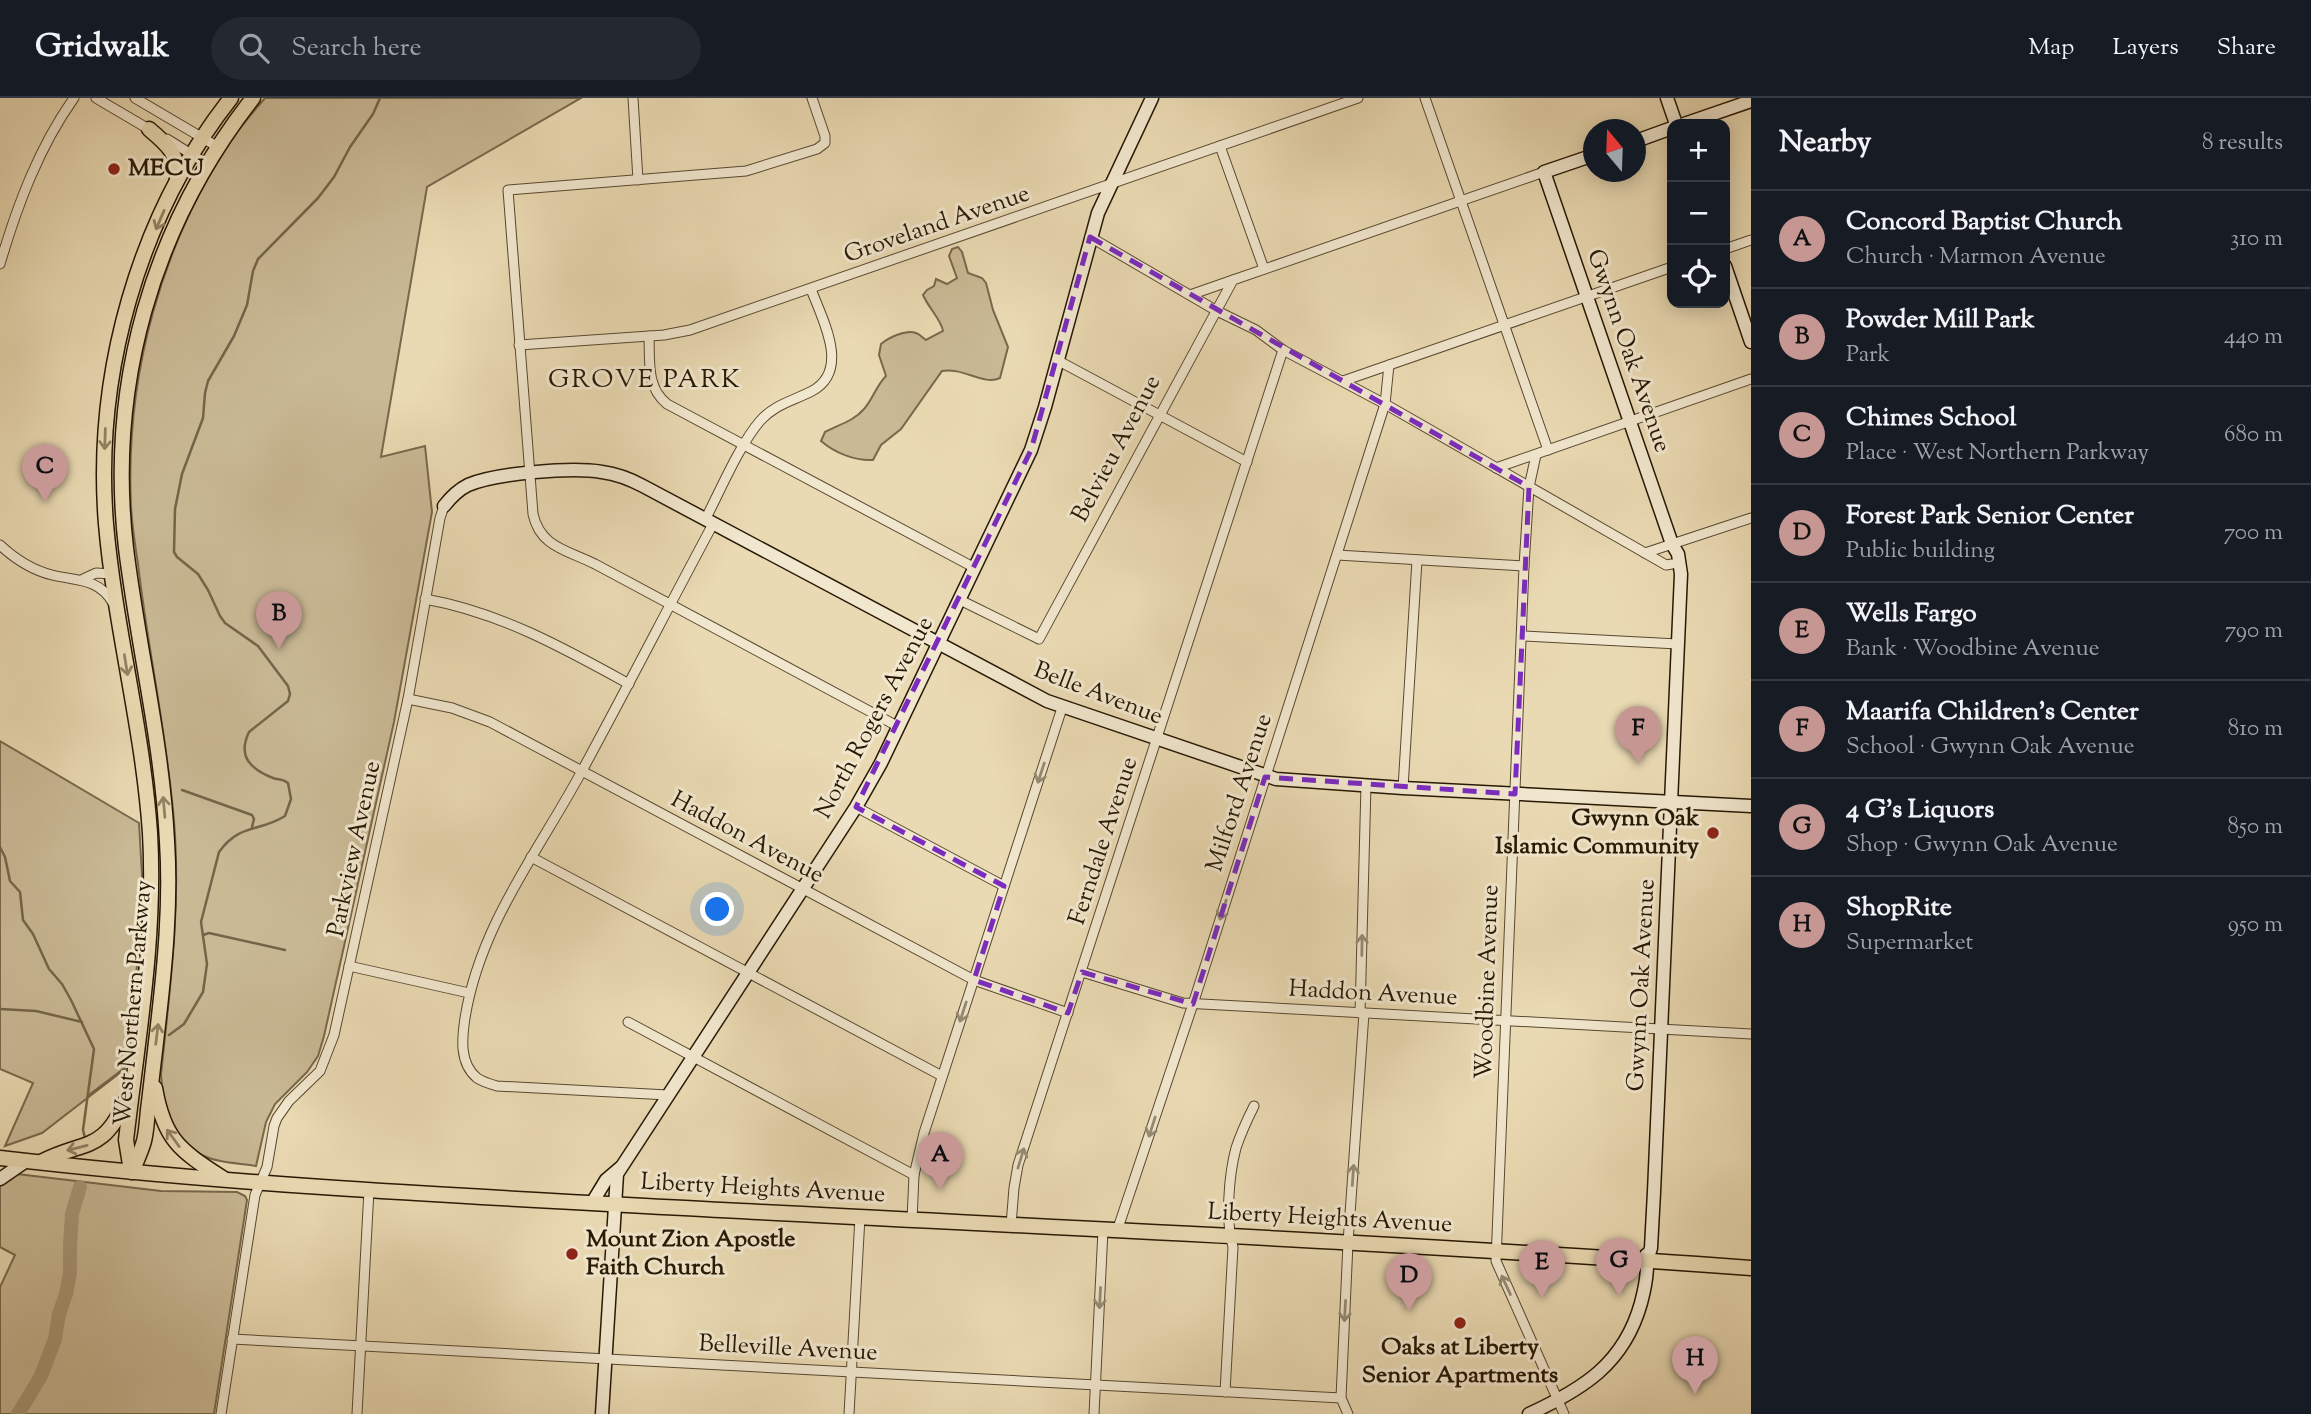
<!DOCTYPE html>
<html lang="en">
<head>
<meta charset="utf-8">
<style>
  :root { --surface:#171b24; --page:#242831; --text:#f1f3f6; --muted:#9ea1a6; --line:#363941; --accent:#c59692 }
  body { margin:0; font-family:"Sorts Mill Goudy",serif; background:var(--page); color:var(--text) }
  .controls { position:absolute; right:21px; top:21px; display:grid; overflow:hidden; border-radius:14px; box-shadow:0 4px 18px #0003 }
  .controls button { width:63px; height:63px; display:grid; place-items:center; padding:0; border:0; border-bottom:2px solid var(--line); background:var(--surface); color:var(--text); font:35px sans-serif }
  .compass { position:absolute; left:1583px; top:21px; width:63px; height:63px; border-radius:50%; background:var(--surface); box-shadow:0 4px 18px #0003; rotate:341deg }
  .you { position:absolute; left:718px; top:812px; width:24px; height:24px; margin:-18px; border:5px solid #fff; border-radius:50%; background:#1a73e8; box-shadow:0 0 0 10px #1a73e833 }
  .badge { display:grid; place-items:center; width:46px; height:46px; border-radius:50%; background:var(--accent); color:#111; font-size:23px; font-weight:700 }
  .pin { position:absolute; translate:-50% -58px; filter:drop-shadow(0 2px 4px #0008) }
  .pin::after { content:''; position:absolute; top:37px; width:24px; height:21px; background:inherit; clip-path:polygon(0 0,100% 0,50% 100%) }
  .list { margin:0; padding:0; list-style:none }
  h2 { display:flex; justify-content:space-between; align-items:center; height:91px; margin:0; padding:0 28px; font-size:30px }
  h2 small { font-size:23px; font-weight:400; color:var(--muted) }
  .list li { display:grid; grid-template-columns:46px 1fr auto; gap:21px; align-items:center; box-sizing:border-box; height:98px; padding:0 28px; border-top:2px solid var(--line) }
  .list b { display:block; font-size:26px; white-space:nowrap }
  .list p { margin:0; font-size:23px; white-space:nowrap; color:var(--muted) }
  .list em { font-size:23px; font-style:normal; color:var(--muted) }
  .icon { flex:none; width:38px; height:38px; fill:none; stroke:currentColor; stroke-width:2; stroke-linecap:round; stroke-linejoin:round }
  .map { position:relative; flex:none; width:1751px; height:1316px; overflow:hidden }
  header { display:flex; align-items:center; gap:42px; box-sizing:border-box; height:98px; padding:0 35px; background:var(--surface); border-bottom:2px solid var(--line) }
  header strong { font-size:33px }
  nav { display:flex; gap:38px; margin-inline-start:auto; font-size:24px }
  .search { width:490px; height:63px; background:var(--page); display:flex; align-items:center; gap:18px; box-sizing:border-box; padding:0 24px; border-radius:38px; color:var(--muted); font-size:26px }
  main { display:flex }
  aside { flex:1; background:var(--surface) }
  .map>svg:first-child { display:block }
  .green { fill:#c9b995; stroke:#78684c; stroke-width:2 }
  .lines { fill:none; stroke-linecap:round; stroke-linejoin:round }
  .stream { stroke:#746549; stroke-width:2.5 }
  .river { stroke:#a89877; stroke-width:14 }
  .street-casing { stroke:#58482f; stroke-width:11 }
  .secondary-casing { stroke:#271803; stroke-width:15 }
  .primary-casing { stroke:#271803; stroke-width:17 }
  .street { stroke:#f1e7ce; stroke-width:9 }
  .secondary { stroke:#f1e7ce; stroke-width:12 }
  .primary { stroke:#eadab3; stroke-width:14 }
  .oneway { stroke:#928364 }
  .oneway2 { stroke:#968a73 }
  .marked { fill:none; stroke:#7b2cbf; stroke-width:5; stroke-dasharray:14 9; stroke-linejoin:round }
  .poi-dot { fill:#8f2418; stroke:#f1e7ce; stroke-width:2.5 }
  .labels { text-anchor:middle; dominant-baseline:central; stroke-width:6; stroke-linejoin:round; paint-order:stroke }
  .poi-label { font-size:24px; font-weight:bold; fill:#271803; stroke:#f1e7ce; text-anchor:start }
  .street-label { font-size:24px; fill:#271803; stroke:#f1e7ce }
  .neighbourhood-label { font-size:26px; letter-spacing:2px; fill:#271803; stroke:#f1e7ce }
</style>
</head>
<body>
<header>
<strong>Gridwalk</strong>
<div class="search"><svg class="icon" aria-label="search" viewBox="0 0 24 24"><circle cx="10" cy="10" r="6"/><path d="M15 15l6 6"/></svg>Search here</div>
<nav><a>Map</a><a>Layers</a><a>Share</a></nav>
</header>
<main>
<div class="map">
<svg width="1751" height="1316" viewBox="0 0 1751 1316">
  <rect width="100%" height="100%" fill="#eadab3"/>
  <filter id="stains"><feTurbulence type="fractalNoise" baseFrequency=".00286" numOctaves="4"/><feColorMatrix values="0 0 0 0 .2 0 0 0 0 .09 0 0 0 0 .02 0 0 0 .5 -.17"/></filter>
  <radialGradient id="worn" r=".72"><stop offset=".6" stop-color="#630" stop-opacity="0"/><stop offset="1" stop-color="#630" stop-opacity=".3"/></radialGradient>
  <g class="green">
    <path d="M265,0H581L427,89L381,359L425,348L432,414L394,624L324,938L318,958L307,974L275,1006L266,1024L256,1068C238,1065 218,1065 202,1057C173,1042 162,1006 161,976C170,891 181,809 174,723C167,637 148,552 138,466C135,447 132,427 131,408C125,279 161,144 235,37C244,24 255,12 265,0Z"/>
    <path d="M958,149L962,154L968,175L982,180L986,185L993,212L1008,249L1000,280C984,288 963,269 942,273L901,331L881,347L873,362C855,363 835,355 821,343L825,334C838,327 854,323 864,311C873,301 876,288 886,278L879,257L881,246C888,240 906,231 916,235C920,236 922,240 926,242L943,233C942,223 928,209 923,197L927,192L934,188L936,181L947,186L957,180L949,158L952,151Z"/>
    <polygon points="0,643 139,725 143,794 140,842 125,971 42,1035 5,1048 33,985 0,971"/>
    <polygon points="17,1076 161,1093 237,1094 245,1098 247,1102 214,1316 0,1316 0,1189 15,1157 0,1149 0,1086"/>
  </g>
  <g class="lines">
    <g class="stream">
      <polyline points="182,692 252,717 254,721 252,729"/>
      <polyline points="0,749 5,759 10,783 20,794 23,822 33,836 49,871 62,886 71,902 94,951 83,1032 85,1040"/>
      <polyline points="203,837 209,835 285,852"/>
      <polyline points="0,911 36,913 82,924"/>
      <path d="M169,937L184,926L203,894L207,866L201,824L219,754C240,725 260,734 285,718L291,701L288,685C283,681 279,682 273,680C251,671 237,659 249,634L288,603L290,596L288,588L258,548L225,525L220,518L208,492L198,476L177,459L174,454L175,411L182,376L203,320L205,295L208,283L234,238L247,207L253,173L258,161L318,100L334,79L350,49L373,16L380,0"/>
      <polyline points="88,998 125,970"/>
    </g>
    <polyline class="river" points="18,1316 41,1278 55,1241 59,1216 66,1196 70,1175 70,1148 72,1116 80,1089"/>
    <defs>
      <g id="street">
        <polyline points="96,0 152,33"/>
        <polyline points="135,0 218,49"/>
        <polyline points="633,0 638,82"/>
        <path d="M812,0L825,38V45L817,51L746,73L508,92L533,416C540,449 567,452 595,466L899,629"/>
        <polyline points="1425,0 1548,352"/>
        <polyline points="167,41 207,66"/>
        <polyline points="1220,48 1264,171"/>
        <polyline points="1090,139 1217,213 1256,232 1283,252 1385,306 1666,467 1672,466"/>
        <polyline points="1725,151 1751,142"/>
        <path d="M0,166C17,108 39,49 74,0"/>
        <polyline points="1190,197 1233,182"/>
        <path d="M649,238C650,263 646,289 667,306L975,470"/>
        <polyline points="519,247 664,237 690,232 1358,0"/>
        <polyline points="1057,262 1247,364"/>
        <polyline points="1343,283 1672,169"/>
        <polyline points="1536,357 1529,389 1524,468 1496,1163 1564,1316"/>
        <polyline points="1496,370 1751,281"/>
        <path d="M705,422C720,393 740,346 760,323C775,306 793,303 812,293C851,272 822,221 811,191"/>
        <path d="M0,447C15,461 32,472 52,477C76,483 99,480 113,505"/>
        <polyline points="1645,455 1751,420"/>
        <polyline points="1337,457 1524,468"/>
        <polyline points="83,481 96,475 112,476"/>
        <path d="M425,501C499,514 564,550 629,586"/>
        <polyline points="960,502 1039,541 1233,182 1544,74"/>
        <polyline points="1522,538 1678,546"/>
        <polyline points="408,601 452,610 490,624 974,882 1068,915"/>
        <polyline points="1403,690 1417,462"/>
        <polyline points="856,709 1004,788"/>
        <polyline points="531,759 942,978"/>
        <polyline points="349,868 469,895"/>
        <polyline points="1082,874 1183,905 1751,936"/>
        <polyline points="1360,915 1366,687"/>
        <polyline points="628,924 914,1077"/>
        <path d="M668,997L497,988C490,986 483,984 477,980C459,965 462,940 465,920C480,826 539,753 583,671C627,590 669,508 713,426"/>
        <polyline points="912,1122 914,1077 924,1035 1062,610"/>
        <polyline points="1011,1127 1014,1090 1018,1067 1283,252"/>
        <polyline points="1117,1133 1193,906 1385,306 1389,267"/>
        <polyline points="232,1241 1341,1300"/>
        <path d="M1225,1294L1233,1149C1225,1123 1229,1076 1236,1050C1241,1035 1247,1022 1254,1008"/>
        <polyline points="221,1316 255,1097 267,1069 274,1028 277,1020 289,1003 320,973 334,937 408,601 440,420 444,408"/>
        <polyline points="357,1316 369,1092"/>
        <polyline points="849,1316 860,1119"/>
        <polyline points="1094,1316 1103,1132"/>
        <polyline points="1348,1316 1341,1300 1348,1145 1364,915"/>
      </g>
      <g id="secondary">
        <polyline points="1667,0 1676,26"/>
        <polyline points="1684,26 1751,3"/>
        <polyline points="1636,43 1672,30"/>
        <polyline points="1594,57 1544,74 1672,446 1678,456 1681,476 1654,1094 1651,1150 1647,1162"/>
        <polyline points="1725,168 1751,244"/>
        <path d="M444,408C451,399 458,392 468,387C496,375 572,369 602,374C617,376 630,381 643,388L1047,603L1276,681L1403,690L1751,708"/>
        <polyline points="0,1081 26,1063"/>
        <polyline points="592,1105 606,1082 620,1070"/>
        <polyline points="602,1316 617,1076 856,709 881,665 1031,352 1045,309 1098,115 1152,0"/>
        <path d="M1529,1316C1583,1291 1624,1266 1641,1205C1645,1190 1649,1172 1646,1157"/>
      </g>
      <g id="primary">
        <path d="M149,31C167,46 180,57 177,82"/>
        <path d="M155,990C164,1043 181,1053 224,1081"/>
        <path d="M0,1060C239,1088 480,1099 721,1112C1064,1130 1408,1145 1751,1170"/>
        <path d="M41,1064C86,1041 103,1056 127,1000"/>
        <path d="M131,1073L126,1042C138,940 156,838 150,735C143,631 115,530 106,426C94,277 138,118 231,0"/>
        <path d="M132,1074C136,1064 141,1054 144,1043C147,1031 147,1017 149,1004C152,979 155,953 158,927C165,866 171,805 167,743C162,644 138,548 126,450C107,287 152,129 253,0"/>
      </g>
    </defs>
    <use href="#street" class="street-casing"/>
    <use href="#secondary" class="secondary-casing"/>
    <use href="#primary" class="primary-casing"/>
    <use href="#street" class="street"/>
    <use href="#secondary" class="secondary"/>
    <use href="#primary" class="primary"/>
  </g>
  <defs><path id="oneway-shaft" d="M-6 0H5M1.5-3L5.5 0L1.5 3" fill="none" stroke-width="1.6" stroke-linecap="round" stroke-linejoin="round" transform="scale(1.75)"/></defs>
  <g class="oneway">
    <use href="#oneway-shaft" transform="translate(160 122) rotate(113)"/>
    <use href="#oneway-shaft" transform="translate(105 341) rotate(92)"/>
    <use href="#oneway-shaft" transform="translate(126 567) rotate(81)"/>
    <use href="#oneway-shaft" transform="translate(164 709) rotate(-95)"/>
    <use href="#oneway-shaft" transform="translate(157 936) rotate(-83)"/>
    <use href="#oneway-shaft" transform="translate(173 1040) rotate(-126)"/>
    <use href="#oneway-shaft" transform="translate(77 1050) rotate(166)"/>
  </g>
  <g class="oneway2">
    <use href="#oneway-shaft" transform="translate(1041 675) rotate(108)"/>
    <use href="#oneway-shaft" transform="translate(1223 812) rotate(108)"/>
    <use href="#oneway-shaft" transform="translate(1362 847) rotate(-89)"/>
    <use href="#oneway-shaft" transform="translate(963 914) rotate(108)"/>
    <use href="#oneway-shaft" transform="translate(1152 1029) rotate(108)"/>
    <use href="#oneway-shaft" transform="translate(1021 1060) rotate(-73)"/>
    <use href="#oneway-shaft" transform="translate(1353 1077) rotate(-86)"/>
    <use href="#oneway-shaft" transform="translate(1506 1187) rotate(-115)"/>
    <use href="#oneway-shaft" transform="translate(1100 1200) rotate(93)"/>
    <use href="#oneway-shaft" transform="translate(1345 1213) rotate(93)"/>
  </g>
  <path class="marked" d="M1090,139L1529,389L1515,696L1265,679L1193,906L1082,874L1068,915L974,882L1004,788L856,709L1031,352Z"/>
  <g class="poi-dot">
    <circle cx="114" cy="71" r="7"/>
    <circle cx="1713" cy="735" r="7"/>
    <circle cx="572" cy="1156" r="7"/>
    <circle cx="1460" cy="1225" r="7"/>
  </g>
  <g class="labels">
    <g class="poi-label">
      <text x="128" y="71">MECU</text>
      <text x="1699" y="721" text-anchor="end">Gwynn Oak<tspan x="1699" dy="28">Islamic Community</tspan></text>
      <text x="586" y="1142">Mount Zion Apostle<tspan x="586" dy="28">Faith Church</tspan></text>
      <text x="1460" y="1250" text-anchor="middle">Oaks at Liberty<tspan x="1460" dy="28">Senior Apartments</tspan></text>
    </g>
    <g class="street-label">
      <text transform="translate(937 127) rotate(-19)">Groveland Avenue</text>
      <text transform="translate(1628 253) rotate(71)">Gwynn Oak Avenue</text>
      <text transform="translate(1117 351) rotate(-62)">Belvieu Avenue</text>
      <text transform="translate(1098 596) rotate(21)">Belle Avenue</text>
      <text transform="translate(875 620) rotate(-62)">North Rogers Avenue</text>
      <text transform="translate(1240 695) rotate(-72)">Milford Avenue</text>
      <text transform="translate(747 740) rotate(28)">Haddon Avenue</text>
      <text transform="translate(1104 743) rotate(-72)">Ferndale Avenue</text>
      <text transform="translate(355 751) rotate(-78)">Parkview Avenue</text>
      <text transform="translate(1488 884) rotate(-88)">Woodbine Avenue</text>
      <text transform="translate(1642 887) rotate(-87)">Gwynn Oak Avenue</text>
      <text transform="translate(1373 896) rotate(3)">Haddon Avenue</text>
      <text transform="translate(134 905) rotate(-85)">West Northern Parkway</text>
      <text transform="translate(763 1091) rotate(3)">Liberty Heights Avenue</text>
      <text transform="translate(1330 1121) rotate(3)">Liberty Heights Avenue</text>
      <text transform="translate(788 1251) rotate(3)">Belleville Avenue</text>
    </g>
    <g class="neighbourhood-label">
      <text x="645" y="282">GROVE PARK</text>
    </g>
  </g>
  <rect width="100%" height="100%" filter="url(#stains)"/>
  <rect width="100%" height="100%" fill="url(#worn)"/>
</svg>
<div class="controls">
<button>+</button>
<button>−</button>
<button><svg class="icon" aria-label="locate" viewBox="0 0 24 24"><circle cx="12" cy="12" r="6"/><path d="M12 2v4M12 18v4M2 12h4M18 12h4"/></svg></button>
</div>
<svg class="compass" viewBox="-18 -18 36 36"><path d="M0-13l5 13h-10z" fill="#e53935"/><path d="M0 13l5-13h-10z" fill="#9ea1a6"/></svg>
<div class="you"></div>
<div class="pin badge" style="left:940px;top:1092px">A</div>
<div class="pin badge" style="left:279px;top:551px">B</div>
<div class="pin badge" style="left:45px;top:404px">C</div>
<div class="pin badge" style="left:1409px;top:1213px">D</div>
<div class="pin badge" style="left:1542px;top:1200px">E</div>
<div class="pin badge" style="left:1638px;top:666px">F</div>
<div class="pin badge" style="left:1619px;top:1198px">G</div>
<div class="pin badge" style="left:1695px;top:1296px">H</div>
</div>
<aside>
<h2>Nearby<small>8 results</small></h2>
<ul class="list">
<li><span class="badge">A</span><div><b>Concord Baptist Church</b><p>Church · Marmon Avenue</p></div><em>310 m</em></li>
<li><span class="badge">B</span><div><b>Powder Mill Park</b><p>Park</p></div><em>440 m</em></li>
<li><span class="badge">C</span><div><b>Chimes School</b><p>Place · West Northern Parkway</p></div><em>680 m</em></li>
<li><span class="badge">D</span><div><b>Forest Park Senior Center</b><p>Public building</p></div><em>700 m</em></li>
<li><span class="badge">E</span><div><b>Wells Fargo</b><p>Bank · Woodbine Avenue</p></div><em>790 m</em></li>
<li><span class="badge">F</span><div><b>Maarifa Children's Center</b><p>School · Gwynn Oak Avenue</p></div><em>810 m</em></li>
<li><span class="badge">G</span><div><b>4 G's Liquors</b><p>Shop · Gwynn Oak Avenue</p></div><em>850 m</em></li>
<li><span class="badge">H</span><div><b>ShopRite</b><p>Supermarket</p></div><em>950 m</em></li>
</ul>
</aside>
</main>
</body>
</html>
